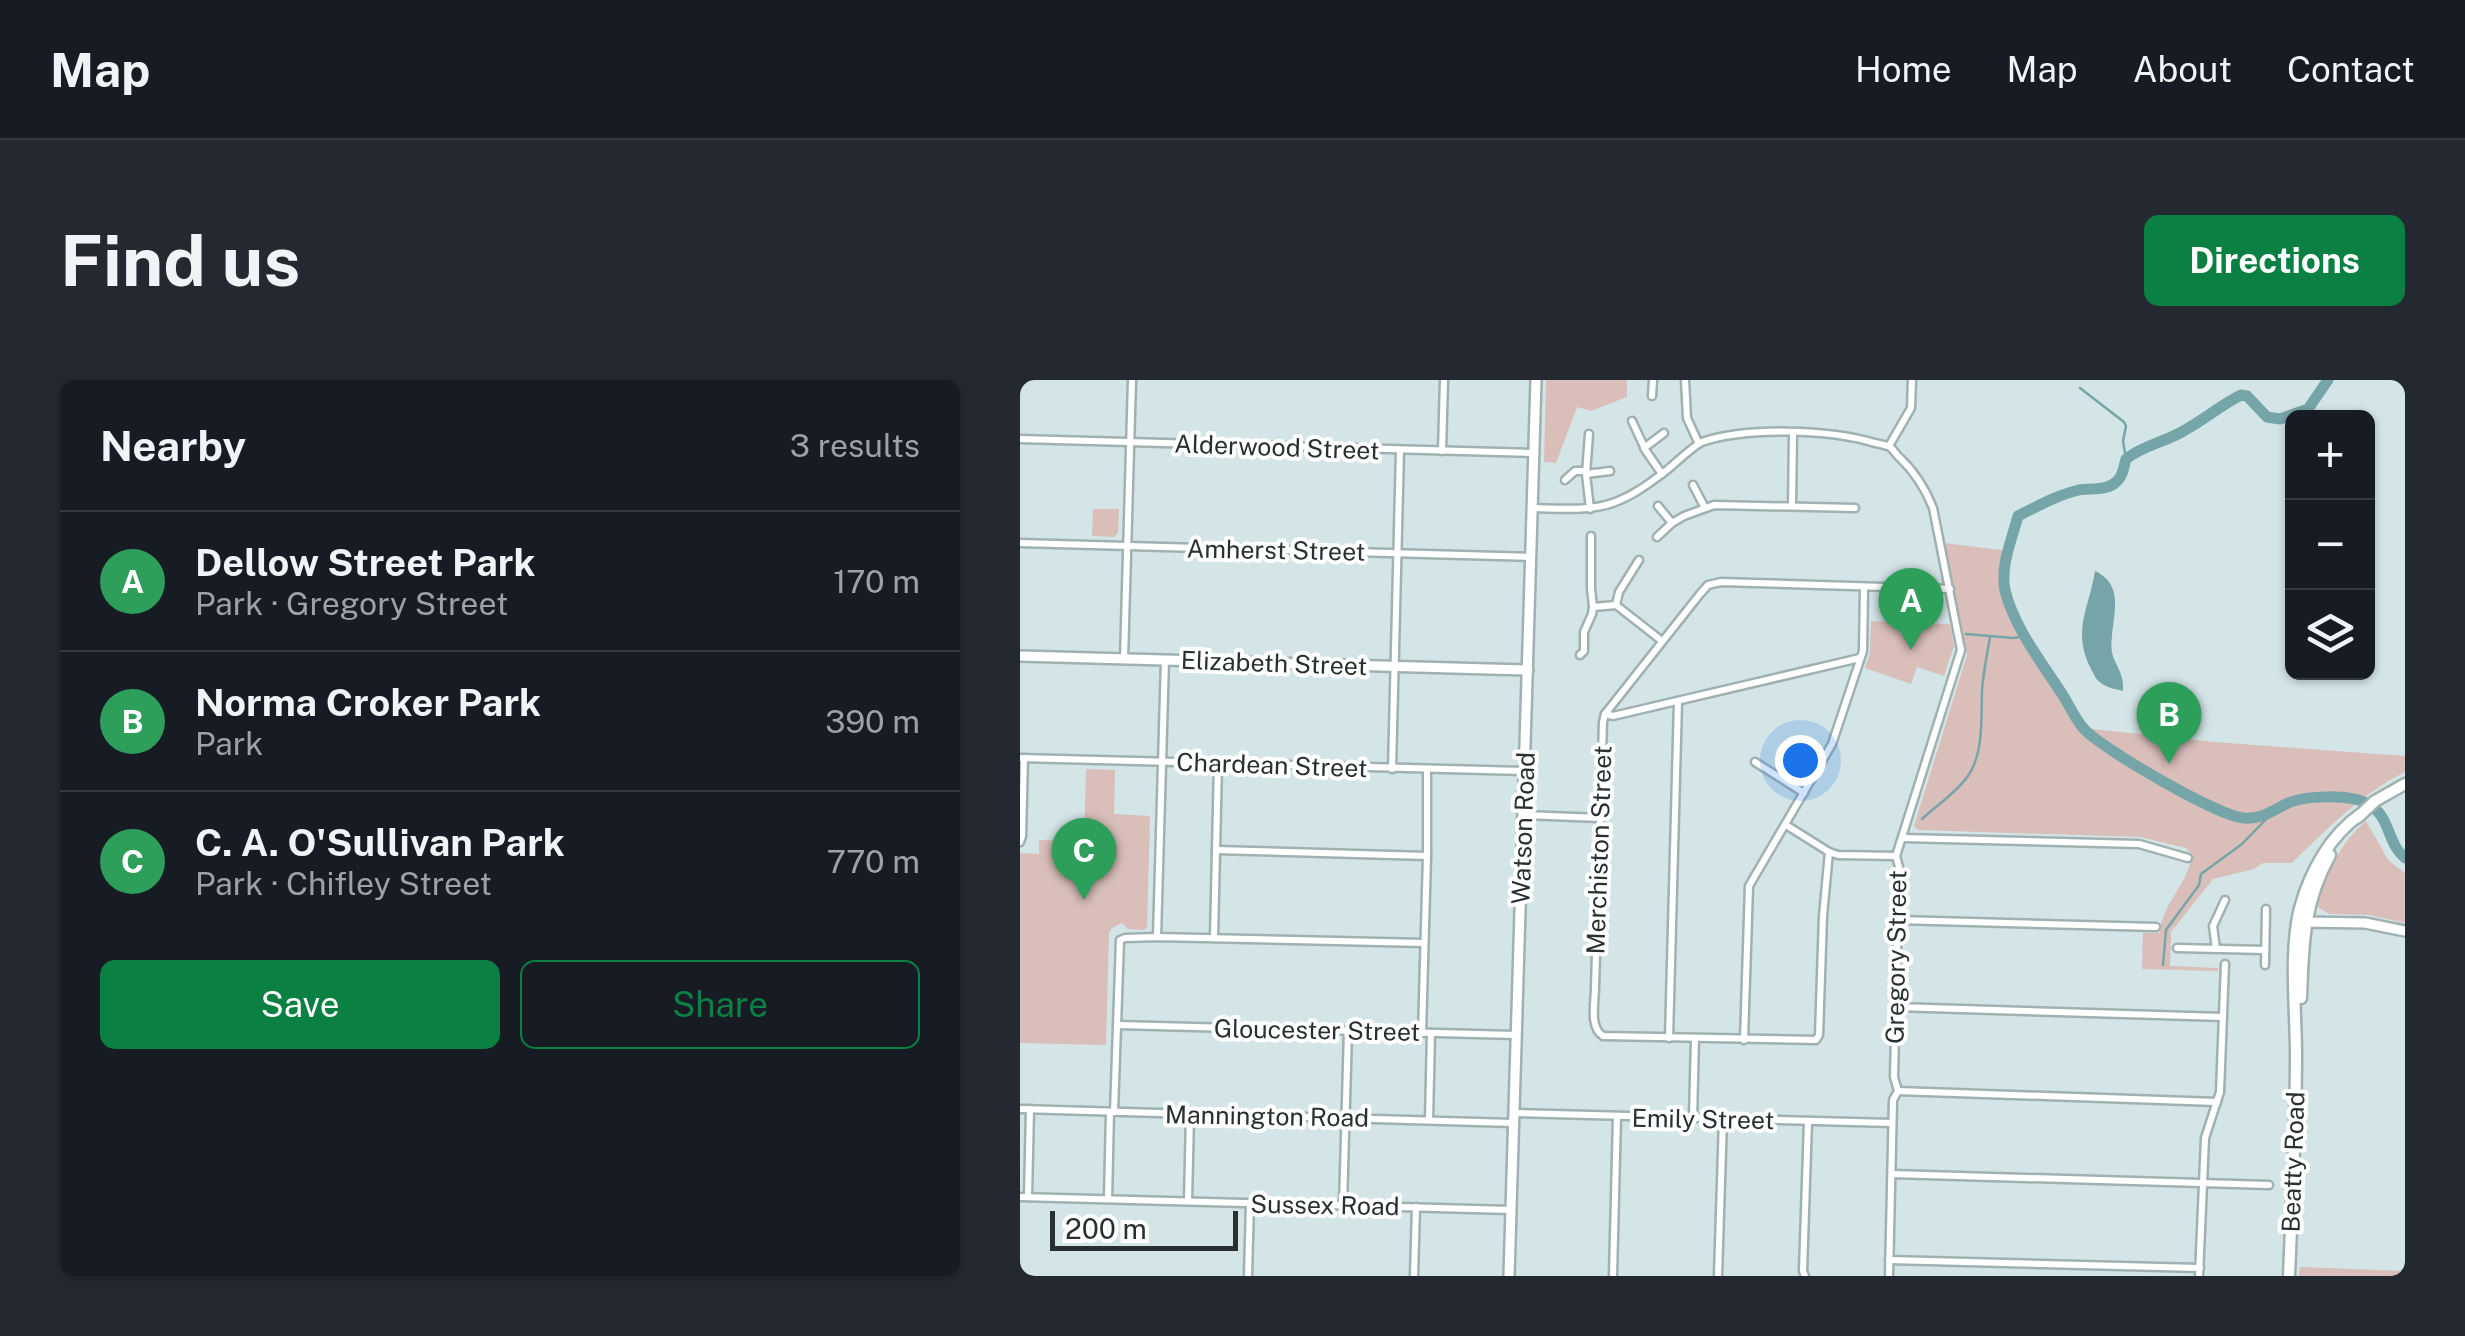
<!DOCTYPE html>
<html lang="en">
<head>
<meta charset="utf-8">
<style>
  :root { --surface:#171b24; --page:#242831; --text:#f1f3f6; --muted:#9ea1a6; --line:#363941; --accent:#0b8043 }
  body { margin:0; font-family:"Public Sans",sans-serif; background:var(--page); color:var(--text) }
  .controls { position:absolute; right:30px; top:30px; display:grid; overflow:hidden; border-radius:15px; box-shadow:0 2px 8px #0004 }
  .controls button { width:90px; height:90px; display:grid; place-items:center; padding:0; border:0; border-bottom:2px solid var(--line); background:var(--surface); color:var(--text); font:50px sans-serif }
  .scale { position:absolute; left:30px; bottom:25px; width:188px; box-sizing:border-box; padding-left:10px; border:5px solid #293031; border-top:0; font-size:28px; line-height:35px; white-space:nowrap; color:#293031; -webkit-text-stroke:8px #fff; paint-order:stroke }
  .you { position:absolute; left:780px; top:380px; width:35px; height:35px; margin:-25px; border:8px solid #fff; border-radius:50%; background:#1a73e8; box-shadow:0 0 0 15px #1a73e833 }
  .badge { display:grid; place-items:center; width:65px; height:65px; border-radius:50%; background:var(--accent); color:#fff; font-size:32px; font-weight:700 }
  .pin { position:absolute; translate:-50% -82px; filter:drop-shadow(0 2px 5px #0008) }
  .pin::after { content:''; position:absolute; top:52px; width:35px; height:30px; background:inherit; clip-path:polygon(0 0,100% 0,50% 100%) }
  .list { margin:0; padding:0; list-style:none }
  h2 { display:flex; justify-content:space-between; align-items:center; height:130px; margin:0; padding:0 40px; font-size:42px }
  h2 small { font-size:32px; font-weight:400; color:var(--muted) }
  .list li { display:grid; grid-template-columns:65px 1fr auto; gap:30px; align-items:center; box-sizing:border-box; height:140px; padding:0 40px; border-top:2px solid var(--line) }
  .list b { display:block; font-size:38px; white-space:nowrap }
  .list p { margin:0; font-size:32px; white-space:nowrap; color:var(--muted) }
  .list em { font-size:32px; font-style:normal; color:var(--muted) }
  .actions { display:flex; gap:20px; padding:30px 40px }
  .actions a { flex:1; padding:22px 0; border:2px solid var(--accent); border-radius:15px; text-align:center; font-size:35px; color:var(--accent) }
  .actions .main { background:var(--accent); color:#fff }
  .icon { flex:none; width:55px; height:55px; fill:none; stroke:currentColor; stroke-width:2; stroke-linecap:round; stroke-linejoin:round }
  .map { position:relative; flex:none; width:1385px; height:896px; overflow:hidden; border-radius:15px }
  header { display:flex; align-items:center; gap:60px; box-sizing:border-box; height:140px; padding:0 50px; background:var(--surface); border-bottom:2px solid var(--line) }
  header strong { font-size:48px }
  nav { display:flex; gap:55px; margin-inline-start:auto; font-size:35px }
  .intro { display:flex; align-items:center; justify-content:space-between; box-sizing:border-box; height:240px; padding:0 60px }
  h1 { margin:0; font-size:70px }
  .button { padding:25px 45px; border-radius:15px; background:var(--accent); color:#fff; font-size:35px; font-weight:700 }
  main { display:flex; gap:60px; padding:0 60px }
  aside { flex:1; background:var(--surface); border-radius:15px; box-shadow:0 2px 8px #0004 }
  .map>svg:first-child { display:block }
  .green { fill:#d9beb9 }
  .water { fill:#76a5a9 }
  .lines { fill:none; stroke-linecap:round; stroke-linejoin:round }
  .stream { stroke:#76a5a9; stroke-width:2.5 }
  .river { stroke:#76a5a9; stroke-width:11 }
  .minor-casing { stroke:#a0b1b2; stroke-width:11 }
  .tertiary-casing { stroke:#a0b1b2; stroke-width:14 }
  .secondary-casing { stroke:#a0b1b2; stroke-width:15 }
  .minor { stroke:#fff; stroke-width:6 }
  .tertiary { stroke:#fff; stroke-width:9 }
  .secondary { stroke:#fff; stroke-width:10 }
  .labels { text-anchor:middle; dominant-baseline:central; stroke-width:8; stroke-linejoin:round; paint-order:stroke }
  .street-label { font-size:25px; fill:#293031; stroke:#fff }
</style>
</head>
<body>
<header>
<strong>Map</strong>
<nav><a>Home</a><a>Map</a><a>About</a><a>Contact</a></nav>
</header>
<div class="intro"><h1>Find us</h1><a class="button">Directions</a></div>
<main>
<aside>
<h2>Nearby<small>3 results</small></h2>
<ul class="list">
<li><span class="badge" style="background:#2e9e5b">A</span><div><b>Dellow Street Park</b><p>Park · Gregory Street</p></div><em>170 m</em></li>
<li><span class="badge" style="background:#2e9e5b">B</span><div><b>Norma Croker Park</b><p>Park</p></div><em>390 m</em></li>
<li><span class="badge" style="background:#2e9e5b">C</span><div><b>C. A. O'Sullivan Park</b><p>Park · Chifley Street</p></div><em>770 m</em></li>
</ul>
<div class="actions"><a class="main">Save</a><a>Share</a></div>
</aside>
<div class="map">
<svg width="1385" height="896" viewBox="0 0 1385 896">
  <rect width="100%" height="100%" fill="#d4e5e7"/>
  <g class="green">
    <polygon points="526,0 607,0 607,17 571,31 557,27 536,83 524,82"/>
    <polygon points="73,129 99,129 98,153 94,157 72,156"/>
    <path d="M924,163L989,171C985,185 982,197 985,210C995,251 1040,312 1064,348L1195,362L1385,376V392C1341,414 1307,449 1272,483H1243L1234,489L1193,499L1151,552L1150,586L1198,588V591L1122,589L1123,553H1140C1141,524 1169,504 1172,474L1166,468L1120,457L898,450L894,446L947,275Z"/>
    <polygon points="851,241 930,244 934,266 924,296 897,287 891,304 845,288 850,274"/>
    <polygon points="66,389 95,390 94,434 130,436 127,547 124,550 108,549 102,543 92,548 89,553 86,665 0,663 0,473 19,474 19,460 64,461"/>
    <path d="M1346,441L1369,481L1385,493V543L1349,535L1309,534L1298,527V520C1309,489 1321,462 1346,441Z"/>
    <polygon points="1280,887 1385,891 1385,896 1279,896"/>
  </g>
  <path class="water" d="M1075,191C1109,207 1089,242 1092,272C1093,280 1099,287 1101,295C1103,300 1103,305 1103,311C1096,309 1087,308 1081,303C1076,300 1075,296 1072,291C1051,251 1069,229 1075,191Z"/>
  <g class="lines">
    <g class="stream">
      <polyline points="1060,8 1104,42 1106,46 1103,61 1106,79"/>
      <polyline points="946,254 993,258 1006,256"/>
      <path d="M902,439C917,425 936,413 948,396C964,373 961,338 962,311C963,293 967,275 970,257"/>
      <polyline points="1143,585 1146,550 1179,505 1181,494 1222,464 1252,433"/>
    </g>
    <path class="river" d="M1308,0L1288,29L1260,39L1247,37L1227,16L1221,15C1201,25 1185,39 1165,50C1146,62 1124,65 1106,79C1104,86 1103,96 1097,101C1088,111 1071,108 1059,110C1037,115 1018,126 998,136C992,159 980,186 985,210C994,248 1023,284 1044,317C1050,327 1056,340 1064,349C1084,370 1196,435 1223,438C1240,440 1252,431 1266,424C1284,415 1330,414 1348,424C1371,436 1366,462 1385,478"/>
    <defs>
      <g id="minor">
        <polyline points="665,0 667,38 678,62"/>
        <polyline points="632,16 633,0"/>
        <polyline points="612,41 626,71 642,94"/>
        <polyline points="569,54 566,94 570,129"/>
        <polyline points="0,59 513,73"/>
        <polyline points="869,66 891,28 892,0"/>
        <polyline points="624,68 644,53"/>
        <polyline points="422,71 424,0"/>
        <polyline points="566,94 590,91"/>
        <polyline points="545,100 555,91 566,91"/>
        <polyline points="673,105 685,128"/>
        <polyline points="638,126 652,143"/>
        <polyline points="772,126 773,53"/>
        <path d="M512,128C578,130 593,132 647,90C654,84 676,64 682,62C727,47 809,49 855,63C856,63 869,66 870,67C874,70 876,75 880,78C896,93 905,108 913,128L941,270L876,476L879,487L874,697L878,711L873,720L869,896"/>
        <polyline points="571,156 571,208 573,227"/>
        <polyline points="637,157 652,143 664,136 694,125 835,128"/>
        <polyline points="0,163 511,177"/>
        <polyline points="596,225 642,261"/>
        <polyline points="596,225 599,212 619,180"/>
        <polyline points="560,275 564,271 564,252 572,234 573,227 596,225"/>
        <polyline points="104,279 112,0"/>
        <polyline points="585,334 593,336 840,278"/>
        <polyline points="0,378 504,391"/>
        <polyline points="735,382 784,413"/>
        <polyline points="372,389 380,70"/>
        <polyline points="503,435 581,438"/>
        <polyline points="766,445 809,472 818,475 876,476"/>
        <polyline points="883,458 1119,464 1168,478"/>
        <polyline points="0,462 2,456 4,378"/>
        <polyline points="196,470 407,476"/>
        <path d="M809,472L803,536L799,655L796,660L583,656C569,647 575,623 575,607L583,342L585,334L680,214L688,205L701,202L930,209"/>
        <polyline points="878,540 1136,547"/>
        <polyline points="137,557 145,280"/>
        <polyline points="194,558 198,383"/>
        <polyline points="1157,568 1245,570"/>
        <polyline points="1196,569 1193,546 1205,520"/>
        <polyline points="1245,585 1246,529"/>
        <polyline points="876,627 1203,637"/>
        <polyline points="97,645 496,655"/>
        <polyline points="402,653 407,476 407,389"/>
        <polyline points="649,658 658,321"/>
        <polyline points="724,660 729,506 812,364 843,271 844,207"/>
        <polyline points="878,711 1197,722"/>
        <polyline points="0,729 493,743"/>
        <polyline points="94,732 100,560 105,558 137,557 404,563"/>
        <polyline points="494,733 872,743"/>
        <polyline points="673,738 675,658"/>
        <polyline points="409,740 411,653"/>
        <polyline points="872,794 1249,805"/>
        <polyline points="0,817 491,830"/>
        <polyline points="8,817 10,729"/>
        <polyline points="88,819 90,732"/>
        <polyline points="168,821 170,735"/>
        <polyline points="323,825 328,651"/>
        <polyline points="869,880 1180,888"/>
        <polyline points="228,896 230,823"/>
        <polyline points="394,896 396,827"/>
        <polyline points="593,896 597,736"/>
        <polyline points="698,896 703,739"/>
        <polyline points="785,896 783,891 788,741"/>
        <polyline points="1179,896 1185,758 1200,712 1205,584"/>
      </g>
      <g id="tertiary">
        <polyline points="0,276 508,290"/>
        <polyline points="1284,542 1345,543 1385,551"/>
        <polyline points="489,896 516,0"/>
      </g>
      <g id="secondary">
        <polyline points="1338,437 1355,421 1385,404"/>
        <path d="M1281,618C1283,564 1283,524 1310,475"/>
        <path d="M1269,896C1272,822 1276,748 1276,674C1276,630 1269,571 1280,528C1290,492 1310,455 1341,434"/>
      </g>
    </defs>
    <use href="#minor" class="minor-casing"/>
    <use href="#tertiary" class="tertiary-casing"/>
    <use href="#secondary" class="secondary-casing"/>
    <use href="#minor" class="minor"/>
    <use href="#tertiary" class="tertiary"/>
    <use href="#secondary" class="secondary"/>
  </g>
  <g class="labels">
    <g class="street-label">
      <text transform="translate(257 67) rotate(2)">Alderwood Street</text>
      <text transform="translate(256 170) rotate(1)">Amherst Street</text>
      <text transform="translate(254 283) rotate(2)">Elizabeth Street</text>
      <text transform="translate(252 385) rotate(2)">Chardean Street</text>
      <text transform="translate(503 448) rotate(-88)">Watson Road</text>
      <text transform="translate(579 470) rotate(-88)">Merchiston Street</text>
      <text transform="translate(876 577) rotate(-89)">Gregory Street</text>
      <text transform="translate(297 650) rotate(1)">Gloucester Street</text>
      <text transform="translate(247 736) rotate(1)">Mannington Road</text>
      <text transform="translate(683 739) rotate(1)">Emily Street</text>
      <text transform="translate(1273 782) rotate(-88)">Beatty Road</text>
      <text transform="translate(305 825) rotate(1)">Sussex Road</text>
    </g>
  </g>
</svg>
<div class="controls">
<button>+</button>
<button>−</button>
<button><svg class="icon" aria-label="layers" viewBox="0 0 24 24"><path d="M12 4l9 5-9 5-9-5zM3 14l9 5 9-5"/></svg></button>
</div>
<div class="scale">200 m</div>
<div class="you"></div>
<div class="pin badge" style="left:891px;top:270px;background:#2e9e5b">A</div>
<div class="pin badge" style="left:1149px;top:384px;background:#2e9e5b">B</div>
<div class="pin badge" style="left:64px;top:520px;background:#2e9e5b">C</div>
</div>
</main>
</body>
</html>
